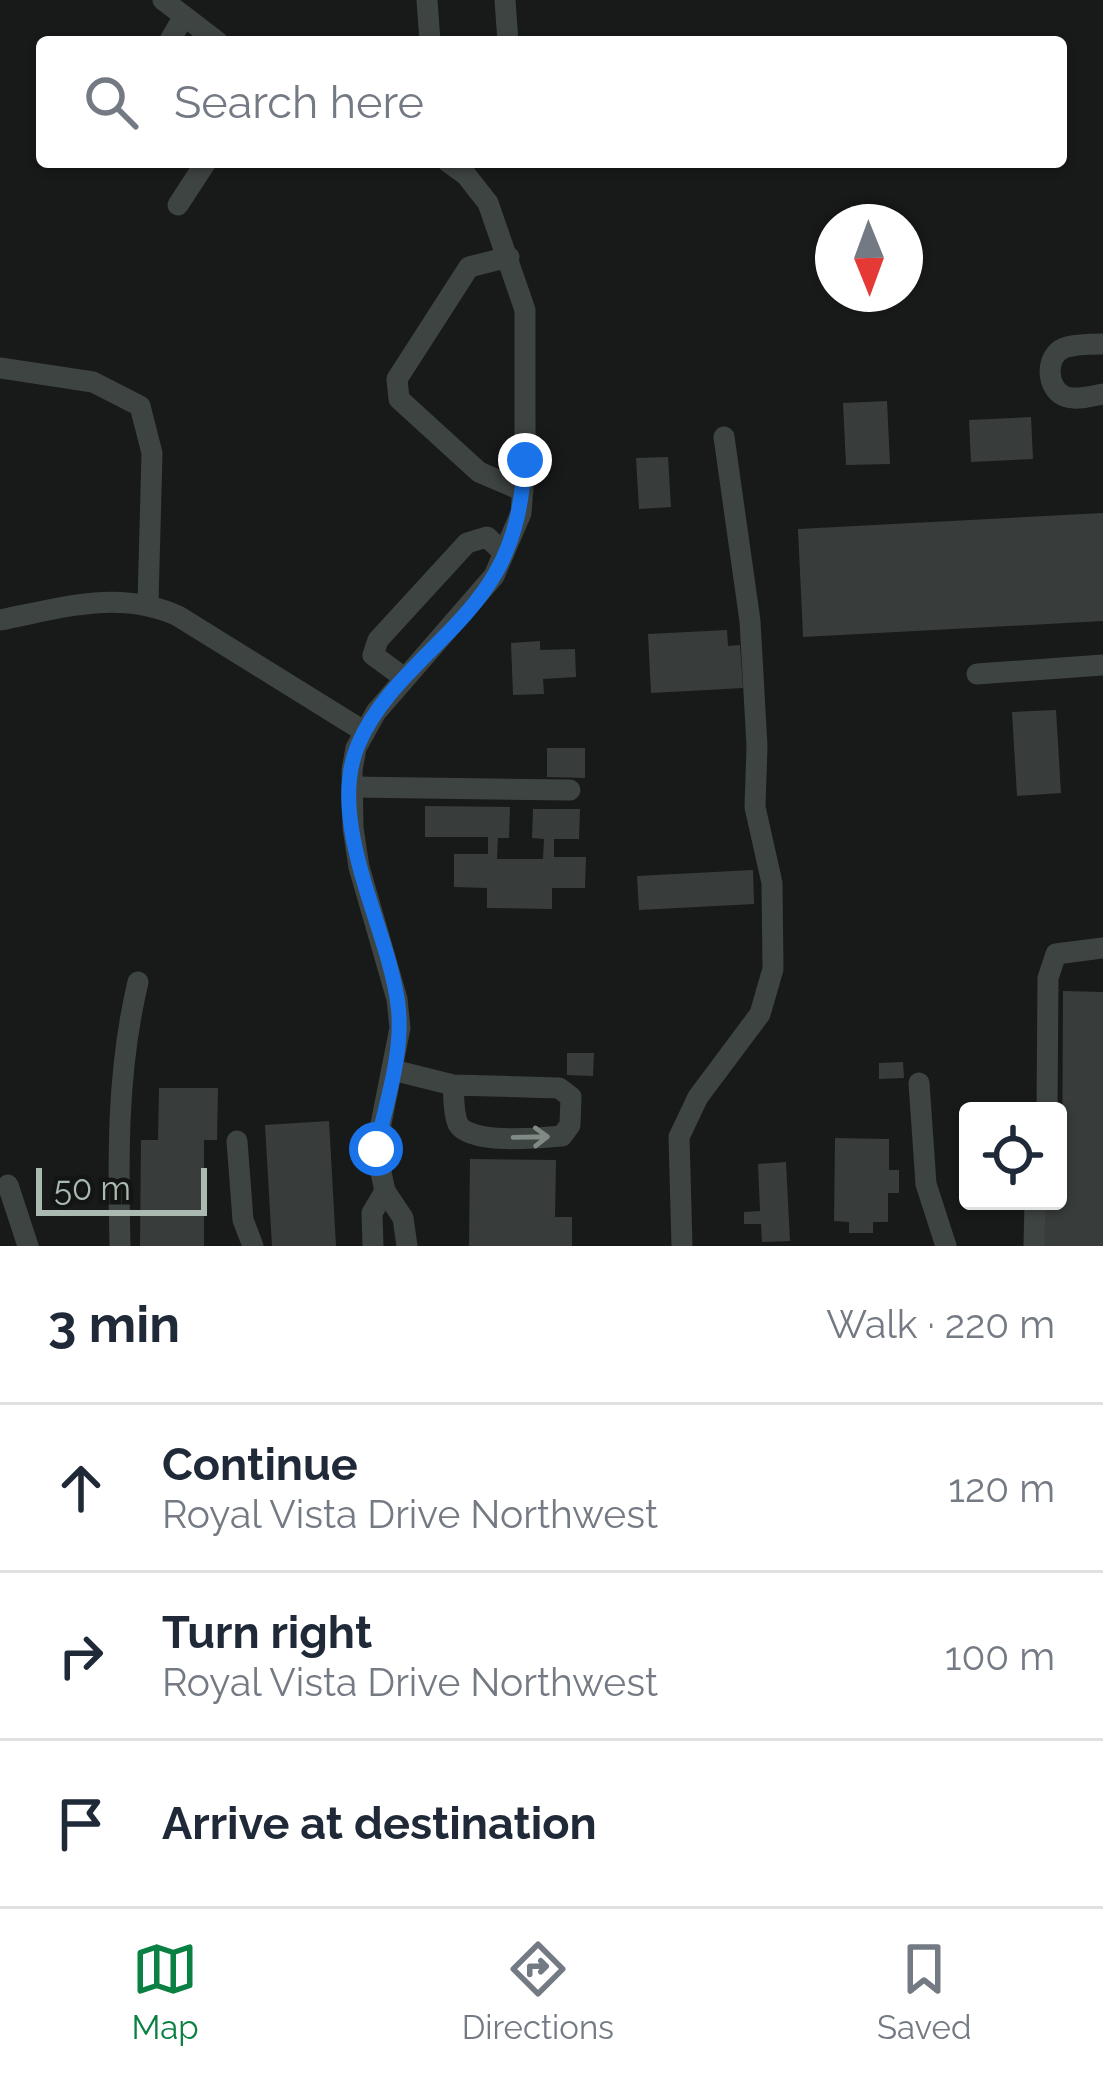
<!DOCTYPE html>
<html lang="en">
<head>
<meta charset="utf-8">
<style>
  :root { --surface:#fff; --page:#f2f2f3; --text:#1f2937; --muted:#747a83; --line:#e0e1e3; --accent:#0b8043 }
  body { margin:0; font-family:Raleway,sans-serif; background:var(--page); color:var(--text) }
  .controls { position:absolute; right:36px; bottom:36px; display:grid; overflow:hidden; border-radius:12px; box-shadow:0 3px 9px #0004 }
  .controls button { width:108px; height:108px; display:grid; place-items:center; padding:0; border:0; border-bottom:3px solid var(--line); background:var(--surface); color:var(--text); font:60px sans-serif }
  .compass { position:absolute; left:815px; top:204px; width:108px; height:108px; border-radius:50%; background:var(--surface); box-shadow:0 3px 9px #0004; rotate:179deg }
  .scale { position:absolute; left:36px; bottom:30px; width:171px; box-sizing:border-box; padding-left:12px; border:6px solid #aabab0; border-top:0; font-size:33px; line-height:42px; white-space:nowrap; color:#aabab0; -webkit-text-stroke:9px #131514; paint-order:stroke }
  .stop { position:absolute; width:36px; height:36px; margin:-27px; border:9px solid #1a73e8; border-radius:50%; background:#fff }
  .stop.end { background:#1a73e8; border-color:#fff; box-shadow:0 3px 12px #0008 }
  .list { margin:0; padding:0; list-style:none }
  h2 { display:flex; justify-content:space-between; align-items:center; height:156px; margin:0; padding:0 48px; font-size:51px }
  h2 small { font-size:39px; font-weight:400; color:var(--muted) }
  .list li { display:grid; grid-template-columns:78px 1fr auto; gap:36px; align-items:center; box-sizing:border-box; height:168px; padding:0 48px; border-top:3px solid var(--line) }
  .list b { display:block; font-size:45px; white-space:nowrap }
  .list p { margin:0; font-size:39px; white-space:nowrap; color:var(--muted) }
  .list em { font-size:39px; font-style:normal; color:var(--muted) }
  .icon { flex:none; width:66px; height:66px; fill:none; stroke:currentColor; stroke-width:2; stroke-linecap:round; stroke-linejoin:round }
  .map { position:relative; flex:none; width:1103px; height:1246px; overflow:hidden }
  .search { position:absolute; background:var(--surface); box-shadow:0 3px 9px #0004; left:36px; right:36px; top:36px; height:132px; display:flex; align-items:center; gap:30px; box-sizing:border-box; padding:0 42px; border-radius:12px; color:var(--muted); font-size:45px }
  .sheet { height:660px; background:var(--surface) }
  nav { display:flex; justify-content:space-around; align-items:center; box-sizing:border-box; height:168px; border-top:3px solid var(--line); background:var(--surface); font-size:33px; color:var(--muted) }
  nav a { display:grid; justify-items:center; gap:6px }
  nav .on { color:var(--accent) }
  .map>svg:first-child { display:block }
  .building { fill:#383c3a }
  .lines { fill:none; stroke-linecap:round; stroke-linejoin:round }
  .minor { stroke:#3e4441; stroke-width:21 }
  .oneway { stroke:#7f8b84 }
  .route { stroke:#1a73e8; stroke-width:15 }
</style>
</head>
<body>
<div class="map">
<svg width="1103" height="1246" viewBox="0 0 1103 1246">
  <rect width="100%" height="100%" fill="#181a19"/>
  <g class="building">
    <polygon points="887,401 890,464 846,465 843,403"/>
    <polygon points="1031,417 1033,459 971,462 969,420"/>
    <polygon points="668,457 671,507 639,509 636,458"/>
    <polygon points="1103,513 1103,621 803,637 798,529"/>
    <polygon points="727,630 728,646 740,645 743,688 651,693 648,634"/>
    <polygon points="540,641 540,650 575,649 576,677 543,679 544,694 513,695 511,643"/>
    <polygon points="1056,710 1061,793 1017,796 1012,712"/>
    <polygon points="547,748 585,748 585,778 547,777"/>
    <polygon points="425,806 510,807 509,838 498,838 497,859 543,859 544,839 532,838 533,809 580,809 579,839 554,839 554,857 586,857 585,888 552,888 552,909 487,908 487,888 454,887 454,854 488,854 488,837 425,837"/>
    <polygon points="753,870 754,904 639,910 637,876"/>
    <polygon points="1063,991 1103,992 1103,1246 1039,1246 1040,1201 1062,1198"/>
    <polygon points="567,1053 594,1053 593,1076 567,1075"/>
    <polygon points="903,1062 904,1078 879,1079 879,1063"/>
    <polygon points="159,1088 218,1088 217,1140 204,1140 204,1246 140,1246 141,1140 158,1140"/>
    <polygon points="329,1121 336,1246 272,1246 265,1125"/>
    <polygon points="835,1138 889,1139 889,1170 899,1170 899,1193 888,1193 888,1222 873,1222 873,1233 849,1233 849,1222 834,1221"/>
    <polygon points="470,1159 556,1160 555,1217 572,1217 572,1246 469,1246"/>
    <polygon points="786,1162 790,1241 762,1242 761,1224 744,1224 744,1212 760,1211 758,1164"/>
  </g>
  <g class="lines">
    <g class="minor">
      <polyline points="163,0 218,42"/>
      <polyline points="427,0 430,42"/>
      <polyline points="505,0 508,42"/>
      <polyline points="169,42 184,16"/>
      <polyline points="178,205 206,162"/>
      <polyline points="509,257 469,267 397,379 399,399 479,472 523,491"/>
      <path d="M1103,344C1091,344 1075,344 1064,348C1045,356 1046,388 1064,396C1075,401 1091,396 1103,394"/>
      <polyline points="0,368 93,382 140,406 152,453 148,603"/>
      <path d="M0,620C62,608 119,589 178,616L365,732"/>
      <polyline points="977,674 1103,665"/>
      <polyline points="403,677 373,655 378,640 467,543 487,537 504,553"/>
      <polyline points="352,787 570,790"/>
      <path d="M393,1070L453,1085L559,1088L571,1097L570,1125L562,1136C540,1138 470,1145 458,1124C453,1113 454,1097 453,1085"/>
      <polyline points="919,1083 926,1184 946,1246"/>
      <polyline points="1047,1111 1048,978 1056,954 1103,948"/>
      <polyline points="237,1141 243,1220 253,1246"/>
      <polyline points="8,1185 28,1246"/>
      <path d="M120,1246C118,1156 117,1070 138,982"/>
      <polyline points="373,1246 372,1213 385,1191"/>
      <polyline points="407,1246 403,1218 385,1191 376,1149 400,1028 397,999 359,867 353,828 352,770 356,748 376,712 494,576 521,513 525,460 525,310 488,203 466,175 448,162"/>
      <polyline points="682,1246 679,1137 698,1097 760,1014 773,969 772,883 755,807 757,746 750,621 724,437"/>
      <polyline points="1034,1246 1035,1201"/>
    </g>
  </g>
  <defs><path id="oneway-shaft" d="M-6 0H5M1.5-3L5.5 0L1.5 3" fill="none" stroke-width="1.6" stroke-linecap="round" stroke-linejoin="round" transform="scale(3)"/></defs>
  <use class="oneway" href="#oneway-shaft" transform="translate(531 1137) rotate(-1)"/>
  <g class="lines">
    <path class="route" d="M376,1149C386,1103 404,1052 398,1005C389,929 325,823 358,745C387,676 458,638 495,574C516,538 522,501 525,460"/>
  </g>
</svg>
<div class="controls">
<button><svg class="icon" aria-label="locate" viewBox="0 0 24 24"><circle cx="12" cy="12" r="6"/><path d="M12 2v4M12 18v4M2 12h4M18 12h4"/></svg></button>
</div>
<svg class="compass" viewBox="-18 -18 36 36"><path d="M0-13l5 13h-10z" fill="#e53935"/><path d="M0 13l5-13h-10z" fill="#747a83"/></svg>
<div class="scale">50 m</div>
<div class="stop" style="left:376px;top:1149px"></div>
<div class="stop end" style="left:525px;top:460px"></div>
<div class="search"><svg class="icon" aria-label="search" viewBox="0 0 24 24"><circle cx="10" cy="10" r="6"/><path d="M15 15l6 6"/></svg>Search here</div>
</div>
<section class="sheet">
<h2>3 min<small>Walk · 220 m</small></h2>
<ul class="list">
<li><svg class="icon" aria-label="ahead" viewBox="0 0 24 24"><path d="M12 20V5M6 11l6-6 6 6"/></svg><div><b>Continue</b><p>Royal Vista Drive Northwest</p></div><em>120 m</em></li>
<li><svg class="icon" aria-label="right" viewBox="0 0 24 24"><path d="M7 20v-9h11M14 6l5 5-5 5"/></svg><div><b>Turn right</b><p>Royal Vista Drive Northwest</p></div><em>100 m</em></li>
<li><svg class="icon" aria-label="arrive" viewBox="0 0 24 24"><path d="M6 21V4h12l-3 4 3 4H6"/></svg><div><b>Arrive at destination</b></div></li>
</ul>
</section>
<nav>
<a class="on"><svg class="icon" aria-label="map" viewBox="0 0 24 24"><path d="M3 6l6-2 6 2 6-2v14l-6 2-6-2-6 2zM9 4v14M15 6v14"/></svg>Map</a>
<a><svg class="icon" aria-label="directions" viewBox="0 0 24 24"><path d="M12 3l9 9-9 9-9-9zM9 14v-3h6M13 9l2 2-2 2"/></svg>Directions</a>
<a><svg class="icon" aria-label="saved" viewBox="0 0 24 24"><path d="M7 4h10v16l-5-4-5 4z"/></svg>Saved</a>
</nav>
</body>
</html>
